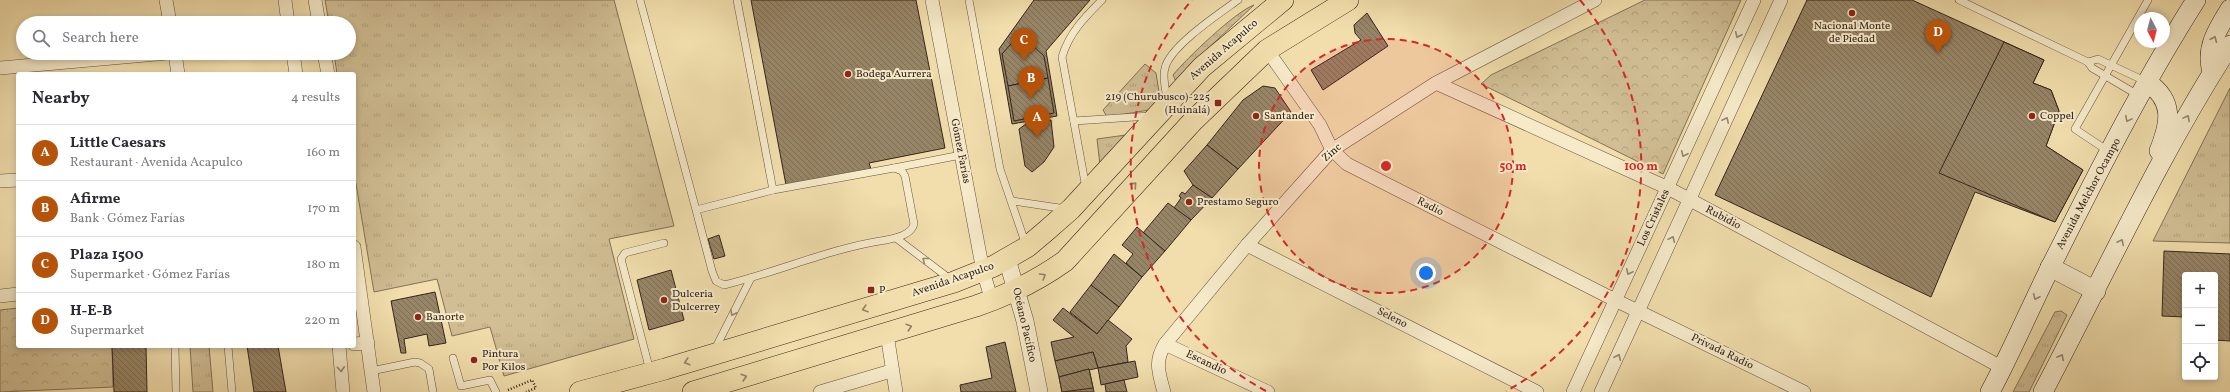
<!DOCTYPE html>
<html lang="en">
<head>
<meta charset="utf-8">
<style>
  :root { --surface:#fff; --page:#f7f7f7; --text:#2b2b33; --muted:#7c7c81; --line:#e1e1e2; --accent:#b45309 }
  body { margin:0; font-family:Vollkorn,serif; background:var(--page); color:var(--text) }
  .controls { position:absolute; right:12px; bottom:12px; display:grid; overflow:hidden; border-radius:4px; box-shadow:0 2px 6px #0003 }
  .controls button { width:36px; height:36px; display:grid; place-items:center; padding:0; border:0; border-bottom:1px solid var(--line); background:var(--surface); color:var(--text); font:20px sans-serif }
  .compass { position:absolute; left:2134px; top:12px; width:36px; height:36px; border-radius:50%; background:var(--surface); box-shadow:0 2px 6px #0003; rotate:173deg }
  .you { position:absolute; left:1426px; top:273px; width:14px; height:14px; margin:-10px; border:3px solid #fff; border-radius:50%; background:#1a73e8; box-shadow:0 0 0 6px #1a73e833 }
  .badge { display:grid; place-items:center; width:26px; height:26px; border-radius:50%; background:var(--accent); color:#fff; font-size:13px; font-weight:700 }
  .pin { position:absolute; translate:-50% -33px; filter:drop-shadow(0 1px 2px #0008) }
  .pin::after { content:''; position:absolute; top:21px; width:14px; height:12px; background:inherit; clip-path:polygon(0 0,100% 0,50% 100%) }
  .list { margin:0; padding:0; list-style:none }
  h2 { display:flex; justify-content:space-between; align-items:center; height:52px; margin:0; padding:0 16px; font-size:17px }
  h2 small { font-size:13px; font-weight:400; color:var(--muted) }
  .list li { display:grid; grid-template-columns:26px 1fr auto; gap:12px; align-items:center; box-sizing:border-box; height:56px; padding:0 16px; border-top:1px solid var(--line) }
  .list b { display:block; font-size:15px; white-space:nowrap }
  .list p { margin:0; font-size:13px; white-space:nowrap; color:var(--muted) }
  .list em { font-size:13px; font-style:normal; color:var(--muted) }
  .icon { flex:none; width:22px; height:22px; fill:none; stroke:currentColor; stroke-width:2; stroke-linecap:round; stroke-linejoin:round }
  .map { position:relative; flex:none; width:2230px; height:392px; overflow:hidden }
  .search { position:absolute; background:var(--surface); box-shadow:0 2px 6px #0003; left:16px; top:16px; width:340px; height:44px; display:flex; align-items:center; gap:10px; box-sizing:border-box; padding:0 14px; border-radius:22px; color:var(--muted); font-size:15px }
  .panel { position:absolute; background:var(--surface); box-shadow:0 2px 6px #0003; left:16px; top:72px; width:340px; height:276px; border-radius:4px }
  .map>svg:first-child { display:block }
  .grass { fill:url(#grass-tufts); stroke:#847158 }
  .park { fill:url(#park-crowns); stroke:#847158 }
  .building { fill:url(#building-back-hatch); stroke:#36241d }
  .lines { fill:none; stroke-linecap:round; stroke-linejoin:round }
  .service-casing { stroke:#655241; stroke-width:8 }
  .minor-casing { stroke:#655241; stroke-width:14 }
  .tertiary-casing { stroke:#655241; stroke-width:18 }
  .secondary-casing { stroke:#36241d; stroke-width:20 }
  .primary-casing { stroke:#36241d; stroke-width:22 }
  .path { stroke:#36241d; stroke-width:2.5; stroke-dasharray:1 2; stroke-linecap:butt }
  .service { stroke:#f6eac9; stroke-width:7 }
  .minor { stroke:#f6eac9; stroke-width:13 }
  .tertiary { stroke:#f6eac9; stroke-width:17 }
  .secondary { stroke:#f6eac9; stroke-width:19 }
  .primary { stroke:#f1deac; stroke-width:21 }
  .oneway { stroke:#968773 }
  .oneway2 { stroke:#948164 }
  .ring { fill:none; stroke:#d62828; stroke-width:2; stroke-dasharray:7 5 }
  .poi-dot { fill:#8f2418; stroke:#f6eac9; stroke-width:1.5 }
  .labels { text-anchor:middle; dominant-baseline:central; stroke-width:4; stroke-linejoin:round; paint-order:stroke }
  .poi-label { font-size:11px; fill:#36241d; stroke:#f6eac9; text-anchor:start }
  .street-label { font-size:11px; fill:#36241d; stroke:#f6eac9 }
  .centre { fill:#d62828; stroke:#f6eac9; stroke-width:2 }
  .ring-label { font-size:12px; text-anchor:middle; font-weight:bold; fill:#d62828; stroke:#f6eac9; stroke-width:4; stroke-linejoin:round; paint-order:stroke }
</style>
</head>
<body>
<div class="map">
<svg width="2230" height="392" viewBox="0 0 2230 392">
  <defs>
    <pattern id="grass-tufts" width="24" height="20" patternUnits="userSpaceOnUse"><rect width="24" height="20" fill="#d1be94"/><path d="M3 7l-1-3M5 7V3M7 7l1-3M15 17l-1-3M17 17v-4M19 17l1-3" fill="none" stroke="#b4a37f"/></pattern>
    <pattern id="park-crowns" width="20" height="18" patternUnits="userSpaceOnUse"><rect width="20" height="18" fill="#d1be94"/><path d="M2 6a3 3 0 1 1 6 0M12 15a3 3 0 1 1 6 0" fill="none" stroke="#b4a37f"/></pattern>
    <pattern id="building-back-hatch" width="6" height="6" patternUnits="userSpaceOnUse"><rect width="6" height="6" fill="#978567"/><path d="M-1 5l2 2M0 0l6 6M5-1l2 2" fill="none" stroke="#7c6d54"/></pattern>
  </defs>
  <rect width="100%" height="100%" fill="#f1deac"/>
  <filter id="stains"><feTurbulence type="fractalNoise" baseFrequency=".005" numOctaves="4"/><feColorMatrix values="0 0 0 0 .2 0 0 0 0 .09 0 0 0 0 .02 0 0 0 .5 -.17"/></filter>
  <radialGradient id="worn" r=".72"><stop offset=".6" stop-color="#630" stop-opacity="0"/><stop offset="1" stop-color="#630" stop-opacity=".3"/></radialGradient>
  <g class="grass">
    <polygon points="325,0 614,0 674,226 609,239 634,339 504,376 490,327 452,336 437,279 374,292 354,172 354,74 337,74 334,53 349,53 349,23 329,23"/>
    <path d="M1254,5L1198,58L1177,84L1173,75C1186,59 1236,11 1254,5Z"/>
    <polygon points="1145,64 1156,73 1160,98 1149,110 1107,117 1103,110"/>
    <polygon points="2230,88 2230,243 2153,241"/>
    <polygon points="1133,134 1101,174 1097,139"/>
    <polygon points="2061,311 2067,315 2029,392 2013,392 2055,312"/>
    <polygon points="190,346 209,346 213,392 193,392"/>
  </g>
  <g class="park">
    <polygon points="1645,0 1741,0 1663,174 1481,84 1491,75"/>
    <polygon points="18,308 18,346 112,346 113,387 0,392 0,310"/>
  </g>
  <g class="building">
    <polygon points="751,0 916,0 945,148 869,163 871,169 786,185"/>
    <polygon points="1034,0 1090,0 1046,51 1057,116 1012,124 999,49"/>
    <polygon points="1807,0 1912,0 2044,60 2033,83 2051,90 2059,111 2046,146 2083,170 2055,222 1975,192 1931,297 1715,195"/>
    <polygon points="1367,13 1388,46 1323,90 1311,70 1361,40 1355,33 1354,25"/>
    <polygon points="1020,34 1044,56 1048,78 1008,86 1002,54"/>
    <polygon points="2004,42 2044,60 2033,83 2051,90 2059,111 2046,146 2083,170 2055,222 1939,173"/>
    <polygon points="1048,78 1054,113 1014,121 1008,86"/>
    <polygon points="1263,86 1275,88 1291,112 1238,169 1207,145 1243,100"/>
    <polygon points="1051,120 1054,147 1044,162 1032,172 1025,166 1019,129 1026,124"/>
    <polygon points="1207,145 1238,169 1212,198 1193,185 1184,171"/>
    <polygon points="1193,185 1212,198 1191,220 1174,208 1181,198 1179,196 1182,192 1185,194"/>
    <polygon points="1168,203 1191,220 1165,251 1143,233"/>
    <polygon points="1137,227 1165,251 1142,277 1126,263 1133,254 1122,245"/>
    <polygon points="719,235 725,256 714,259 708,239"/>
    <polygon points="2164,251 2230,254 2230,341 2215,340 2215,275 2185,275 2185,317 2162,316"/>
    <polygon points="1114,254 1142,277 1119,307 1091,285"/>
    <polygon points="671,270 684,320 649,330 637,280"/>
    <polygon points="1091,285 1119,307 1097,334 1070,312"/>
    <polygon points="435,292 446,343 429,346 427,334 404,339 406,353 401,353 391,301"/>
    <polygon points="1063,308 1097,334 1108,320 1132,339 1126,346 1128,362 1098,368 1093,352 1055,361 1051,342 1074,337 1053,320"/>
    <polygon points="1005,342 1016,392 961,392 960,385 992,378 986,347"/>
    <polygon points="112,346 146,346 147,392 114,392"/>
    <polygon points="247,346 278,346 286,392 254,392"/>
    <polygon points="1093,352 1098,368 1059,377 1055,361"/>
    <polygon points="1135,361 1138,377 1101,385 1098,368"/>
    <polygon points="1089,369 1094,392 1062,392 1059,377"/>
    <polygon points="1089,369 1093,388 1062,392 1059,377"/>
    <polygon points="1124,380 1127,392 1106,392 1105,384"/>
  </g>
  <g class="lines">
    <defs>
      <g id="service">
        <path d="M640,0L696,210L773,190L894,168L902,171L905,176L914,224C911,235 896,238 886,240C831,248 778,272 724,285L716,281L712,271L696,210"/>
        <polyline points="737,0 773,190"/>
        <polyline points="969,0 1000,169 1026,245"/>
        <polyline points="1959,0 2088,62 2092,68 2138,95"/>
        <polyline points="2088,62 2098,59 2147,82"/>
        <path d="M1167,99C1166,90 1162,77 1165,68C1170,46 1220,13 1238,0"/>
        <polyline points="1074,121 1150,116"/>
        <polyline points="2108,151 2075,129 2148,0"/>
        <polyline points="894,168 961,155"/>
        <path d="M1086,188L1062,57C1069,33 1085,17 1102,0"/>
        <polyline points="1013,201 1066,209"/>
        <polyline points="896,238 950,279"/>
        <polyline points="175,346 176,392"/>
        <polyline points="228,346 232,392"/>
        <polyline points="715,349 751,278"/>
        <polyline points="453,358 461,386 490,380 496,392"/>
        <polyline points="371,371 415,362 420,363 429,369 433,392"/>
        <polyline points="650,371 621,259 625,253 664,243"/>
      </g>
      <g id="minor">
        <polyline points="166,0 170,23"/>
        <polyline points="285,0 288,23"/>
        <polyline points="315,0 319,23"/>
        <polyline points="932,0 983,271 992,301"/>
        <polyline points="1267,50 1320,125 1332,150 1347,164 1615,300 1804,392"/>
        <polyline points="175,53 178,74"/>
        <polyline points="293,53 296,74"/>
        <polyline points="324,53 328,74"/>
        <polyline points="0,68 168,53"/>
        <polyline points="1436,83 1668,188 2003,368"/>
        <polyline points="0,181 18,180"/>
        <polyline points="1247,245 1537,392"/>
        <polyline points="354,247 374,392"/>
        <polyline points="0,296 18,294"/>
        <polyline points="887,334 896,392"/>
        <polyline points="354,344 368,343"/>
        <polyline points="1165,344 1268,392"/>
        <polyline points="339,346 343,392"/>
        <polyline points="820,392 891,371"/>
        <path d="M1164,392C1159,373 1154,362 1165,344L1247,245L1332,150L1436,83L1595,0"/>
        <polyline points="1573,392 1754,0"/>
        <polyline points="1601,392 1781,0"/>
      </g>
      <polyline id="tertiary" points="1007,259 1025,321 1039,392"/>
      <g id="secondary">
        <path d="M2212,72C2205,48 2217,30 2230,9"/>
        <path d="M2147,82C2175,101 2170,123 2159,151"/>
        <polyline points="2050,267 2096,291"/>
        <path d="M1990,392C2012,351 2030,308 2051,266C2096,176 2142,85 2196,0"/>
        <path d="M2043,392C2104,276 2159,155 2230,45"/>
      </g>
      <g id="primary">
        <polyline points="580,392 665,369 954,282 994,266 1027,247 1046,231 1071,209 1202,67 1283,0"/>
        <path d="M693,392L976,306C1008,295 1037,281 1065,261L1193,121L1267,50L1348,0"/>
      </g>
    </defs>
    <use href="#service" class="service-casing"/>
    <use href="#minor" class="minor-casing"/>
    <use href="#tertiary" class="tertiary-casing"/>
    <use href="#secondary" class="secondary-casing"/>
    <use href="#primary" class="primary-casing"/>
    <polyline class="path" points="508,390 532,380 536,388 526,392"/>
    <use href="#service" class="service"/>
    <use href="#minor" class="minor"/>
    <use href="#tertiary" class="tertiary"/>
    <use href="#secondary" class="secondary"/>
    <use href="#primary" class="primary"/>
  </g>
  <defs><path id="oneway-chevron" d="M-2-3.5L2.5 0L-2 3.5" fill="none" stroke-width="1.6" stroke-linecap="round" stroke-linejoin="round"/></defs>
  <g class="oneway">
    <use href="#oneway-chevron" transform="translate(1738 35) rotate(115)"/>
    <use href="#oneway-chevron" transform="translate(2214 39) rotate(-67)"/>
    <use href="#oneway-chevron" transform="translate(2187 118) rotate(-62)"/>
    <use href="#oneway-chevron" transform="translate(2128 119) rotate(118)"/>
    <use href="#oneway-chevron" transform="translate(1726 120) rotate(-65)"/>
    <use href="#oneway-chevron" transform="translate(1684 154) rotate(115)"/>
    <use href="#oneway-chevron" transform="translate(1672 239) rotate(-66)"/>
    <use href="#oneway-chevron" transform="translate(2121 242) rotate(-63)"/>
    <use href="#oneway-chevron" transform="translate(925 260) rotate(-143)"/>
    <use href="#oneway-chevron" transform="translate(1629 272) rotate(115)"/>
    <use href="#oneway-chevron" transform="translate(2036 297) rotate(115)"/>
    <use href="#oneway-chevron" transform="translate(733 313) rotate(117)"/>
    <use href="#oneway-chevron" transform="translate(1618 357) rotate(-65)"/>
    <use href="#oneway-chevron" transform="translate(2061 357) rotate(-63)"/>
    <use href="#oneway-chevron" transform="translate(341 369) rotate(86)"/>
  </g>
  <g class="oneway2">
    <use href="#oneway-chevron" transform="translate(1134 185) rotate(-48)"/>
    <use href="#oneway-chevron" transform="translate(1043 276) rotate(-31)"/>
    <use href="#oneway-chevron" transform="translate(865 309) rotate(163)"/>
    <use href="#oneway-chevron" transform="translate(909 327) rotate(-17)"/>
    <use href="#oneway-chevron" transform="translate(687 362) rotate(163)"/>
    <use href="#oneway-chevron" transform="translate(744 377) rotate(-17)"/>
  </g>
  <circle cx="1386" cy="166" r="127" fill="#d62828" fill-opacity=".12"/>
  <g class="ring">
    <circle cx="1386" cy="166" r="127"/>
    <path d="M1266 391A255 255 0 0 1 1192 0M1580 0A255 255 0 0 1 1506 391"/>
  </g>
  <g class="poi-dot">
    <circle cx="1852" cy="13" r="4"/>
    <circle cx="848" cy="74" r="4"/>
    <rect x="1214" y="99" width="8" height="8" rx="2"/>
    <circle cx="1256" cy="116" r="4"/>
    <circle cx="2032" cy="116" r="4"/>
    <circle cx="1189" cy="202" r="4"/>
    <rect x="867" y="286" width="8" height="8" rx="2"/>
    <circle cx="664" cy="300" r="4"/>
    <circle cx="418" cy="317" r="4"/>
    <circle cx="474" cy="360" r="4"/>
  </g>
  <g class="labels">
    <g class="poi-label">
      <text x="1852" y="26" text-anchor="middle">Nacional Monte<tspan x="1852" dy="13">de Piedad</tspan></text>
      <text x="856" y="74">Bodega Aurrera</text>
      <text x="1210" y="97" text-anchor="end">219 (Churubusco)-225<tspan x="1210" dy="13">(Huinalá)</tspan></text>
      <text x="1264" y="116">Santander</text>
      <text x="2040" y="116">Coppel</text>
      <text x="1197" y="202">Prestamo Seguro</text>
      <text x="879" y="290">P</text>
      <text x="672" y="294">Dulceria<tspan x="672" dy="13">Dulcerrey</tspan></text>
      <text x="426" y="317">Banorte</text>
      <text x="482" y="354">Pintura<tspan x="482" dy="13">Por Kilos</tspan></text>
    </g>
    <g class="street-label">
      <text transform="translate(1224 50) rotate(-41)">Avenida Acapulco</text>
      <text transform="translate(960 151) rotate(79)">Gómez Farías</text>
      <text transform="translate(1332 153) rotate(-41)">Zinc</text>
      <text transform="translate(2089 194) rotate(-62)">Avenida Melchor Ocampo</text>
      <text transform="translate(1430 207) rotate(27)">Radio</text>
      <text transform="translate(1654 218) rotate(-65)">Los Cristales</text>
      <text transform="translate(1723 218) rotate(28)">Rubidio</text>
      <text transform="translate(953 280) rotate(-19)">Avenida Acapulco</text>
      <text transform="translate(1392 318) rotate(27)">Seleno</text>
      <text transform="translate(1024 325) rotate(77)">Océano Pacífico</text>
      <text transform="translate(1722 352) rotate(26)">Privada Radio</text>
      <text transform="translate(1206 363) rotate(25)">Escandio</text>
    </g>
  </g>
  <circle cx="1386" cy="166" r="6" class="centre"/>
  <g class="ring-label">
    <text x="1513" y="170">50 m</text>
    <text x="1641" y="170">100 m</text>
  </g>
  <rect width="100%" height="100%" filter="url(#stains)"/>
  <rect width="100%" height="100%" fill="url(#worn)"/>
</svg>
<div class="controls">
<button>+</button>
<button>−</button>
<button><svg class="icon" aria-label="locate" viewBox="0 0 24 24"><circle cx="12" cy="12" r="6"/><path d="M12 2v4M12 18v4M2 12h4M18 12h4"/></svg></button>
</div>
<svg class="compass" viewBox="-18 -18 36 36"><path d="M0-13l5 13h-10z" fill="#e53935"/><path d="M0 13l5-13h-10z" fill="#7c7c81"/></svg>
<div class="you"></div>
<div class="pin badge" style="left:1037px;top:138px">A</div>
<div class="pin badge" style="left:1031px;top:99px">B</div>
<div class="pin badge" style="left:1024px;top:61px">C</div>
<div class="pin badge" style="left:1938px;top:53px">D</div>
<div class="search"><svg class="icon" aria-label="search" viewBox="0 0 24 24"><circle cx="10" cy="10" r="6"/><path d="M15 15l6 6"/></svg>Search here</div>
<section class="panel">
<h2>Nearby<small>4 results</small></h2>
<ul class="list">
<li><span class="badge">A</span><div><b>Little Caesars</b><p>Restaurant · Avenida Acapulco</p></div><em>160 m</em></li>
<li><span class="badge">B</span><div><b>Afirme</b><p>Bank · Gómez Farías</p></div><em>170 m</em></li>
<li><span class="badge">C</span><div><b>Plaza 1500</b><p>Supermarket · Gómez Farías</p></div><em>180 m</em></li>
<li><span class="badge">D</span><div><b>H-E-B</b><p>Supermarket</p></div><em>220 m</em></li>
</ul>
</section>
</div>
</body>
</html>
